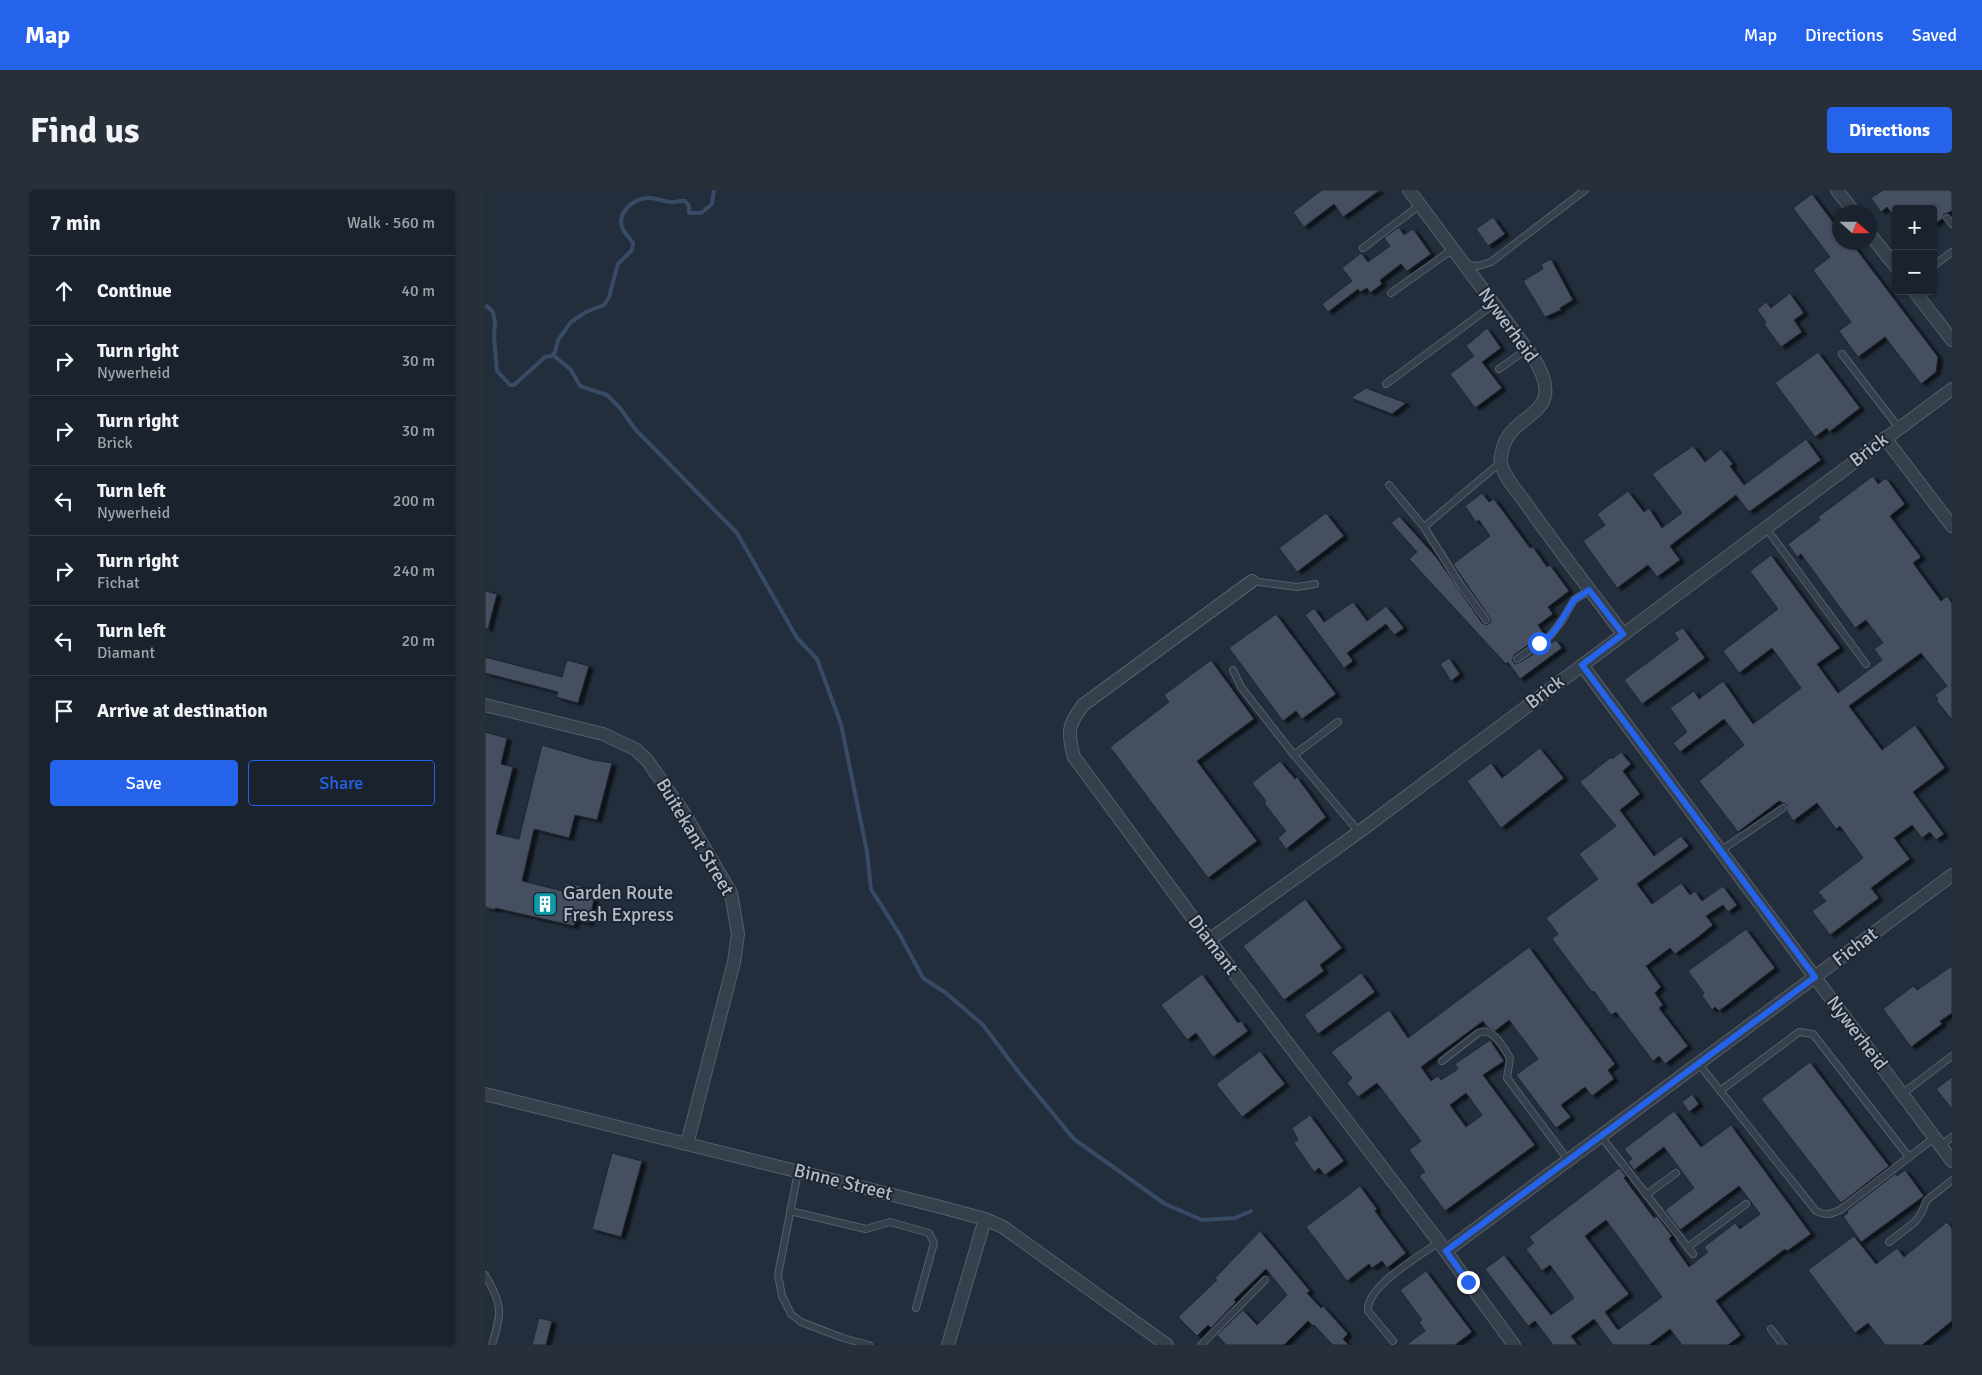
<!DOCTYPE html>
<html lang="en">
<head>
<meta charset="utf-8">
<style>
  :root { --surface:#1a222d; --page:#272f39; --text:#f1f3f6; --muted:#9fa4aa; --line:#383f49; --accent:#2563eb }
  body { margin:0; font-family:Signika,sans-serif; background:var(--page); color:var(--text) }
  .controls { position:absolute; right:15px; top:15px; display:grid; overflow:hidden; border-radius:5px; box-shadow:0 1px 4px #0004 }
  .controls button { width:45px; height:45px; display:grid; place-items:center; padding:0; border:0; border-bottom:1px solid var(--line); background:var(--surface); color:var(--text); font:25px sans-serif }
  .compass { position:absolute; left:1347px; top:15px; width:45px; height:45px; border-radius:50%; background:var(--surface); box-shadow:0 1px 4px #0004; rotate:111deg }
  .stop { position:absolute; width:15px; height:15px; margin:-11px; border:4px solid #2563eb; border-radius:50%; background:#fff }
  .stop.end { background:#2563eb; border-color:#fff; box-shadow:0 1px 5px #0008 }
  .list { margin:0; padding:0; list-style:none }
  h2 { display:flex; justify-content:space-between; align-items:center; height:65px; margin:0; padding:0 20px; font-size:21px }
  h2 small { font-size:16px; font-weight:400; color:var(--muted) }
  .list li { display:grid; grid-template-columns:32px 1fr auto; gap:15px; align-items:center; box-sizing:border-box; height:70px; padding:0 20px; border-top:1px solid var(--line) }
  .list b { display:block; font-size:19px; white-space:nowrap }
  .list p { margin:0; font-size:16px; white-space:nowrap; color:var(--muted) }
  .list em { font-size:16px; font-style:normal; color:var(--muted) }
  .actions { display:flex; gap:10px; padding:15px 20px }
  .actions a { flex:1; padding:11px 0; border:1px solid var(--accent); border-radius:5px; text-align:center; font-size:18px; color:var(--accent) }
  .actions .main { background:var(--accent); color:#fff }
  .icon { flex:none; width:28px; height:28px; fill:none; stroke:currentColor; stroke-width:2; stroke-linecap:round; stroke-linejoin:round }
  .map { position:relative; flex:none; width:1467px; height:1155px; overflow:hidden; border-radius:5px }
  header { display:flex; align-items:center; gap:30px; box-sizing:border-box; height:70px; padding:0 25px; background:var(--accent); color:#fff }
  header strong { font-size:24px }
  nav { display:flex; gap:28px; margin-inline-start:auto; font-size:18px }
  .intro { display:flex; align-items:center; justify-content:space-between; box-sizing:border-box; height:120px; padding:0 30px }
  h1 { margin:0; font-size:35px }
  .button { padding:12px 22px; border-radius:5px; background:var(--accent); color:#fff; font-size:18px; font-weight:700 }
  main { display:flex; gap:30px; padding:0 30px }
  aside { flex:1; background:var(--surface); border-radius:5px; box-shadow:0 1px 4px #0004 }
  .map>svg:first-child { display:block }
  .lines { fill:none; stroke-linecap:round; stroke-linejoin:round }
  .stream { stroke:#384b65; stroke-width:4 }
  .building { fill:#445060; stroke:#1e2733; fill-rule:evenodd; filter:url(#shadow) }
  .service-casing { stroke:#555e6a; stroke-width:8 }
  .minor-casing { stroke:#555e6a; stroke-width:14 }
  .service { stroke:#36404c; stroke-width:6 }
  .minor { stroke:#36404c; stroke-width:12 }
  .route { stroke:#2563eb; stroke-width:6 }
  .labels { text-anchor:middle; dominant-baseline:central; stroke-width:4; stroke-linejoin:round; paint-order:stroke }
  .street-label { font-size:19px; fill:#b2bbc7; stroke:#1c2531 }
  .poi-label { font-size:19px; fill:#b2bbc7; stroke:#1c2531; text-anchor:start }
</style>
</head>
<body>
<header>
<strong>Map</strong>
<nav><a>Map</a><a>Directions</a><a>Saved</a></nav>
</header>
<div class="intro"><h1>Find us</h1><a class="button">Directions</a></div>
<main>
<aside>
<h2>7 min<small>Walk · 560 m</small></h2>
<ul class="list">
<li><svg class="icon" aria-label="ahead" viewBox="0 0 24 24"><path d="M12 20V5M6 11l6-6 6 6"/></svg><div><b>Continue</b></div><em>40 m</em></li>
<li><svg class="icon" aria-label="right" viewBox="0 0 24 24"><path d="M7 20v-9h11M14 6l5 5-5 5"/></svg><div><b>Turn right</b><p>Nywerheid</p></div><em>30 m</em></li>
<li><svg class="icon" aria-label="right" viewBox="0 0 24 24"><path d="M7 20v-9h11M14 6l5 5-5 5"/></svg><div><b>Turn right</b><p>Brick</p></div><em>30 m</em></li>
<li><svg class="icon" aria-label="left" viewBox="0 0 24 24"><path d="M17 20v-9H6M10 6l-5 5 5 5"/></svg><div><b>Turn left</b><p>Nywerheid</p></div><em>200 m</em></li>
<li><svg class="icon" aria-label="right" viewBox="0 0 24 24"><path d="M7 20v-9h11M14 6l5 5-5 5"/></svg><div><b>Turn right</b><p>Fichat</p></div><em>240 m</em></li>
<li><svg class="icon" aria-label="left" viewBox="0 0 24 24"><path d="M17 20v-9H6M10 6l-5 5 5 5"/></svg><div><b>Turn left</b><p>Diamant</p></div><em>20 m</em></li>
<li><svg class="icon" aria-label="arrive" viewBox="0 0 24 24"><path d="M6 21V4h12l-3 4 3 4H6"/></svg><div><b>Arrive at destination</b></div></li>
</ul>
<div class="actions"><a class="main">Save</a><a>Share</a></div>
</aside>
<div class="map">
<svg width="1467" height="1155" viewBox="0 0 1467 1155">
  <defs>
    <filter id="shadow"><feDropShadow dx="4.5" dy="2.5" stdDeviation="1" flood-color="#0009"/></filter>
  </defs>
  <rect width="100%" height="100%" fill="#232e3c"/>
  <g class="lines">
    <g class="stream">
      <path d="M0,117L2,116L8,122L10,132L9,146L12,181L25,195H29L60,167L67,166L70,162L73,150L86,132L101,122L119,115L124,107L133,74L147,60L148,53C145,48 138,42 137,37C132,22 149,9 162,8C170,7 177,11 185,12C190,13 195,10 200,11L204,16V23H216L227,14L229,0"/>
      <polyline points="68,165 86,180 95,196 122,205 135,218 150,239 252,343 312,448 332,469 356,534 382,662 386,699 415,745 438,788 461,803 498,835 532,880 589,949 680,1014 717,1030 750,1028 766,1021"/>
    </g>
  </g>
  <g class="building">
    <polygon points="837,0 895,0 858,27 849,14 819,37 808,22"/>
    <polygon points="1398,0 1467,0 1467,21 1459,24 1457,29 1448,35 1448,19 1411,19 1411,29 1402,17 1396,22 1386,8"/>
    <polygon points="1327,4 1354,40 1354,52 1366,52 1453,167 1451,182 1436,194 1400,147 1373,167 1354,141 1366,132 1328,80 1345,67 1308,18"/>
    <polygon points="1008,27 1020,44 1003,56 991,39"/>
    <polygon points="914,37 919,45 928,39 946,64 922,81 916,74 895,90 897,94 885,103 882,98 875,102 873,99 843,122 837,114 867,91 857,78 876,63 883,72 905,56 899,48"/>
    <polygon points="1066,69 1088,110 1075,118 1076,120 1060,127 1038,91 1058,79 1056,74"/>
    <polygon points="1305,103 1319,123 1309,130 1317,142 1296,157 1279,134 1281,132 1272,120 1281,112 1286,118"/>
    <polygon points="1002,138 1016,158 997,172 1017,198 990,218 965,184 989,166 981,156"/>
    <polygon points="1333,162 1375,218 1344,242 1342,238 1330,247 1290,193"/>
    <polygon points="881,198 921,213 907,224 866,208"/>
    <polygon points="1321,249 1336,270 1264,322 1251,305 1185,356 1195,370 1172,387 1163,375 1132,398 1098,351 1120,335 1112,324 1143,301 1159,322 1164,318 1177,338 1197,323 1167,284 1208,256 1220,272 1236,259 1248,274 1245,276 1259,295"/>
    <polygon points="1388,286 1393,294 1401,288 1420,314 1405,326 1436,367 1428,373 1456,411 1462,406 1467,413 1467,530 1451,510 1453,509 1450,505 1462,496 1436,463 1364,516 1397,560 1430,535 1460,578 1428,602 1459,644 1451,650 1445,642 1437,648 1427,635 1409,648 1425,669 1386,698 1394,708 1345,745 1327,721 1341,711 1333,702 1378,668 1368,654 1355,636 1351,639 1332,613 1308,631 1302,621 1302,615 1294,611 1253,642 1214,591 1259,555 1239,529 1195,562 1188,553 1202,542 1185,518 1209,501 1214,509 1238,491 1268,534 1316,498 1287,458 1254,483 1238,461 1293,419 1265,381 1286,365 1355,458 1332,474 1353,503 1397,470 1389,459 1398,453 1381,430 1370,438 1316,364 1312,367 1303,354 1335,330 1333,327"/>
    <polygon points="997,303 1004,312 1009,309 1045,358 1048,357 1062,377 1065,375 1084,401 1063,417 1068,424 1053,435 1059,444 1029,465 1027,470 1030,474 1034,473 1071,450 1077,458 1035,489 1023,472 1021,474 924,369 932,362 906,333 914,326 952,368 997,433 1002,435 1006,432 1005,428 968,374 1005,346 994,330 991,332 980,316"/>
    <polygon points="841,323 859,346 812,382 794,358"/>
    <polygon points="0,401 12,404 3,439 0,438"/>
    <polygon points="868,412 882,431 901,416 919,438 909,445 901,434 862,463 868,471 859,478 820,425 829,418 839,432"/>
    <polygon points="791,424 851,504 817,529 811,521 798,531 744,458"/>
    <polygon points="1198,438 1220,468 1157,514 1139,490 1194,449 1189,443"/>
    <polygon points="0,467 77,487 82,470 104,476 93,513 71,507 73,502 0,483"/>
    <polygon points="964,468 975,484 966,491 955,474"/>
    <polygon points="726,470 769,529 712,571 772,651 723,688 625,557 684,512 679,505"/>
    <polygon points="0,542 22,548 16,574 28,577 11,644 34,649 57,555 108,570 127,573 112,630 90,625 84,648 49,639 37,691 78,701 80,693 97,696 95,706 109,709 104,733 91,730 89,736 10,718 10,720 0,717"/>
    <polygon points="1055,558 1079,588 1016,638 982,591 1006,573 1017,588"/>
    <polygon points="1136,562 1146,574 1138,581 1155,604 1135,620 1169,666 1196,646 1204,656 1152,694 1167,714 1196,693 1205,705 1210,701 1217,711 1238,696 1252,715 1243,722 1238,715 1221,726 1228,735 1213,747 1190,764 1185,758 1161,776 1176,797 1170,803 1178,815 1174,818 1203,856 1180,874 1174,866 1168,871 1131,822 1126,825 1109,801 1107,802 1067,749 1073,744 1061,728 1113,689 1094,664 1131,636 1095,592 1126,567 1127,569"/>
    <polygon points="795,571 810,589 812,587 841,627 801,659 793,648 801,641 779,613 781,611 767,593"/>
    <polygon points="820,709 857,758 835,775 839,781 799,810 758,756"/>
    <polygon points="1261,739 1290,778 1234,821 1230,817 1227,820 1217,806 1219,803 1203,781"/>
    <path d="M1044,757L1130,874L1123,880L1129,889L1107,906L1100,897L1076,915L1086,927L1071,938L1031,885L1053,869L1024,830L1010,841L1002,837L998,831L936,877L946,891L953,886L956,890L973,879L970,874L1005,850L1019,871L998,885L1050,955L960,1021L934,986L940,982L924,960L936,951L892,893L873,907L862,893L867,888L846,862L904,820L923,848ZM981,903L997,925L981,937L965,915Z"/>
    <polygon points="1467,776 1467,823 1455,831 1457,834 1426,857 1398,819 1428,796 1432,800"/>
    <polygon points="876,783 890,802 833,844 819,825"/>
    <polygon points="717,784 753,833 756,831 763,841 728,867 711,843 702,850 676,815"/>
    <polygon points="775,861 800,894 757,927 731,894"/>
    <polygon points="1325,872 1404,976 1356,1013 1276,909"/>
    <polygon points="1467,887 1467,919 1451,899"/>
    <polygon points="1207,904 1214,914 1204,922 1197,912"/>
    <path d="M1189,921L1216,957L1246,935L1326,1044L1302,1061L1300,1059L1231,1111L1256,1145L1243,1155H1197L1185,1139L1164,1155H1128L1109,1129L1086,1146L1093,1155H1068L1050,1131L1043,1136L1000,1079L1019,1065L1066,1125L1089,1108L1065,1075L1057,1081L1041,1059L1049,1053L1044,1047L1134,978L1141,986L1139,988L1169,1028L1172,1026L1187,1046L1184,1049L1204,1077L1223,1062L1219,1057L1250,1033L1255,1039L1275,1024L1254,996L1195,1040L1180,1020L1209,998L1179,957L1149,980L1143,972L1147,969L1139,959ZM1121,1030L1177,1107L1133,1140L1120,1122L1144,1104L1100,1046Z"/>
    <polygon points="825,925 859,971 840,985 834,978 829,982 809,953 813,950 807,938"/>
    <polygon points="127,963 157,971 136,1047 107,1039"/>
    <polygon points="1420,980 1439,1006 1376,1052 1358,1026 1363,1023 1362,1021 1410,984 1412,986"/>
    <polygon points="875,996 892,1019 890,1021 921,1063 902,1078 897,1071 887,1078 884,1074 862,1091 821,1037"/>
    <polygon points="1462,1032 1467,1038 1467,1131 1437,1155 1400,1155 1383,1133 1370,1143 1323,1080 1369,1046 1391,1074 1412,1058 1419,1067"/>
    <polygon points="775,1041 825,1101 822,1103 836,1118 838,1116 863,1144 858,1149 864,1155 848,1155 829,1135 828,1136 823,1131 799,1155 741,1155 732,1145 758,1120 772,1135 802,1105 781,1079 749,1110 751,1112 726,1138 723,1135 712,1146 693,1127 732,1090 730,1088"/>
    <polygon points="941,1081 987,1142 970,1155 921,1155 940,1141 934,1132 937,1130 915,1100"/>
    <polygon points="54,1128 67,1131 61,1155 47,1155"/>
  </g>
  <g class="lines">
    <defs>
      <g id="service">
        <polyline points="1462,28 1467,34"/>
        <polyline points="878,58 935,15"/>
        <polyline points="981,75 993,76 1006,72 1100,0"/>
        <polyline points="1448,76 1467,62"/>
        <polyline points="906,103 968,59"/>
        <polyline points="1357,164 1414,238"/>
        <polyline points="1014,179 1042,159"/>
        <polyline points="901,194 1009,114"/>
        <polyline points="904,295 939,337 975,394 1001,430"/>
        <polyline points="939,337 1016,272"/>
        <polyline points="1281,338 1381,474"/>
        <polyline points="767,391 812,397 830,394"/>
        <polyline points="1032,469 1066,445 1078,429 1089,410 1105,400"/>
        <polyline points="748,480 756,497 809,565 874,642"/>
        <polyline points="809,565 853,532"/>
        <polyline points="1235,661 1298,618"/>
        <path d="M957,871L993,843C1008,836 1018,857 1025,868L1022,888L1083,970"/>
        <path d="M1213,873L1331,1021C1341,1026 1346,1024 1355,1020L1449,948"/>
        <polyline points="1235,901 1314,842 1328,844 1424,967"/>
        <polyline points="1417,904 1467,866"/>
        <polyline points="1115,945 1208,1064"/>
        <polyline points="1455,956 1467,947"/>
        <polyline points="313,982 293,1085 297,1106 306,1124 316,1132 358,1148 384,1155"/>
        <polyline points="1161,1005 1191,983"/>
        <polyline points="305,1021 381,1039 405,1032 444,1043 449,1053 431,1118"/>
        <polyline points="1404,1052 1430,1032 1437,1022 1441,1011 1467,990"/>
        <polyline points="1203,1057 1261,1014"/>
        <path d="M0,1085C18,1115 17,1122 7,1155"/>
        <polyline points="1286,1139 1298,1155"/>
        <path d="M908,1151L883,1121C881,1096 935,1066 954,1052"/>
        <polyline points="716,1155 780,1090"/>
      </g>
      <g id="minor">
        <path d="M924,0L1048,167C1087,229 1023,220 1017,262C1016,265 1015,270 1016,273C1019,288 1034,303 1042,315C1073,359 1106,401 1138,444"/>
        <polyline points="1352,0 1369,22"/>
        <polyline points="1384,43 1411,77"/>
        <polyline points="1429,101 1467,150"/>
        <polyline points="1400,248 1467,336"/>
        <path d="M767,391L598,515C583,535 582,542 589,567L724,750L954,1052L1029,1155"/>
        <polyline points="1097,475 1467,971"/>
        <polyline points="0,515 118,544 150,559 162,570 199,623 246,703 253,744 249,772 202,954"/>
        <polyline points="724,750 874,642 1467,199"/>
        <polyline points="0,904 448,1015 500,1029 518,1037 682,1155"/>
        <polyline points="961,1061 1467,685"/>
        <polyline points="463,1155 500,1029"/>
      </g>
    </defs>
    <use href="#service" class="service-casing"/>
    <use href="#minor" class="minor-casing"/>
    <use href="#service" class="service"/>
    <use href="#minor" class="minor"/>
  </g>
  <g class="lines">
    <polyline class="route" points="983,1092 961,1061 1330,787 1097,475 1138,444 1104,400 1089,410 1073,436 1066,445 1054,453"/>
  </g>
  <defs>
    <symbol id="building-square" viewBox="-11 -11 22 22"><rect x="-9" y="-9" width="18" height="18" rx="4" fill="#0f9aa8" stroke="#1c2531"/><path d="M-4-6H4V6H1V3H-1V6H-4ZM-2.5-4.3h1.7v1.8h-1.7ZM.8-4.3h1.7v1.8H.8ZM-2.5-1h1.7V.8h-1.7ZM.8-1h1.7V.8H.8Z" fill="#fff"/></symbol>
  </defs>
  <g fill-rule="evenodd">
    <use href="#building-square" x="46" y="700" width="28" height="28"/>
  </g>
  <g class="labels">
    <g class="street-label">
      <text transform="translate(1023 135) rotate(54)">Nywerheid</text>
      <text transform="translate(1384 260) rotate(-37)">Brick</text>
      <text transform="translate(1060 502) rotate(-37)">Brick</text>
      <text transform="translate(210 647) rotate(59)">Buitekant Street</text>
      <text transform="translate(728 755) rotate(53)">Diamant</text>
      <text transform="translate(1370 757) rotate(-37)">Fichat</text>
      <text transform="translate(1372 843) rotate(53)">Nywerheid</text>
      <text transform="translate(358 992) rotate(14)">Binne Street</text>
    </g>
    <g class="poi-label">
      <text x="78" y="703">Garden Route<tspan x="78" dy="22">Fresh Express</tspan></text>
    </g>
  </g>
</svg>
<div class="controls">
<button>+</button>
<button>−</button>
</div>
<svg class="compass" viewBox="-18 -18 36 36"><path d="M0-13l5 13h-10z" fill="#e53935"/><path d="M0 13l5-13h-10z" fill="#9fa4aa"/></svg>
<div class="stop" style="left:1054px;top:453px"></div>
<div class="stop end" style="left:983px;top:1092px"></div>
</div>
</main>
</body>
</html>
